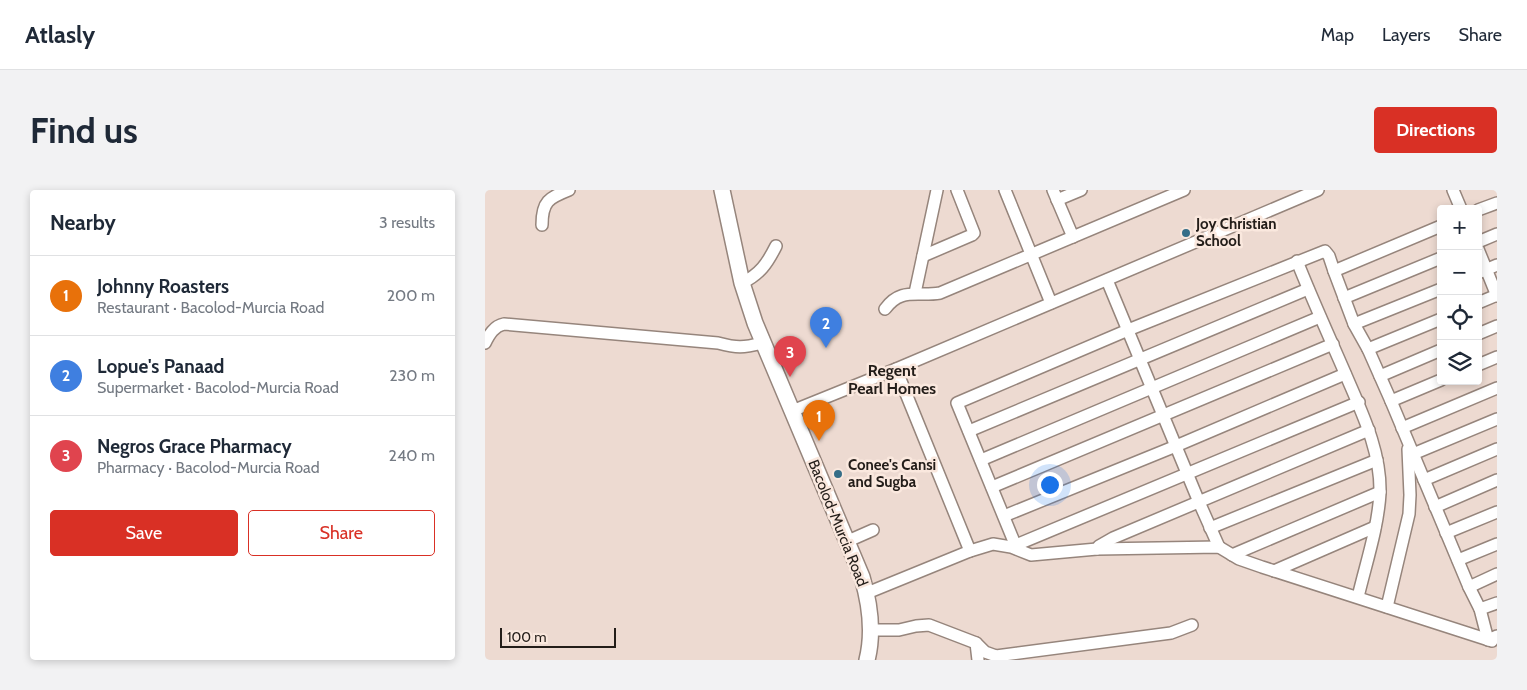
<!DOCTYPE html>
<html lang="en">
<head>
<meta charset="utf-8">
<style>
  :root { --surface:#fff; --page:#f2f2f3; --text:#1f2937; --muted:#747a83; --line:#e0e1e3; --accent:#d93025 }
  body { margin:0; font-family:Cabin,sans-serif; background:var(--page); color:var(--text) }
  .controls { position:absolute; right:15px; top:15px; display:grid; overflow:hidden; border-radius:5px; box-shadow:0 2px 8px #0003 }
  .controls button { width:45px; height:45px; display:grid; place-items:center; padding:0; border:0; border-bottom:1px solid var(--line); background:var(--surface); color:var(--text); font:25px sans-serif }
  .scale { position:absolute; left:15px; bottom:12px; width:116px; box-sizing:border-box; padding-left:5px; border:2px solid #231d19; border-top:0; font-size:14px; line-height:18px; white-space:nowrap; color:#231d19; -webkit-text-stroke:4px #fae8de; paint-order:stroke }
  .you { position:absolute; left:564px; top:294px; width:18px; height:18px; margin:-12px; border:4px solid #fff; border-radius:50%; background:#1a73e8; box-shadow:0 0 0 8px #1a73e833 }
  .badge { display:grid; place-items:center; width:32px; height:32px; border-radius:50%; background:var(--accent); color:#fff; font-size:16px; font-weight:700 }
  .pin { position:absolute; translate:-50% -41px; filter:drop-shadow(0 1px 2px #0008) }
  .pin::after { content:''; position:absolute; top:26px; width:18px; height:15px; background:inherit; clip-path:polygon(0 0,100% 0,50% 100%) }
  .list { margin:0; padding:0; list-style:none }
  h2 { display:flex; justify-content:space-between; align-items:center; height:65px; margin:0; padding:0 20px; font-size:21px }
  h2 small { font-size:16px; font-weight:400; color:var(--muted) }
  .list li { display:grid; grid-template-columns:32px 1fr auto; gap:15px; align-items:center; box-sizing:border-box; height:80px; padding:0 20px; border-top:1px solid var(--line) }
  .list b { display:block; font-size:19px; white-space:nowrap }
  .list p { margin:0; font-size:16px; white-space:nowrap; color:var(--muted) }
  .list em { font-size:16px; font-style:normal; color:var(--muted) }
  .actions { display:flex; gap:10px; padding:15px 20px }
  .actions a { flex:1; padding:11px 0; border:1px solid var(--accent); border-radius:5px; text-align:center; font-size:18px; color:var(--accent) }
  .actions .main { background:var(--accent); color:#fff }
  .icon { flex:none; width:28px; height:28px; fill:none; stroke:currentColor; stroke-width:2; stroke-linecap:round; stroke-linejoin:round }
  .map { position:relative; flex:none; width:1012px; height:470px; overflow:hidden; border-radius:5px }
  header { display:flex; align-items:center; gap:30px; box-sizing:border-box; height:70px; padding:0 25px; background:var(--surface); border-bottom:1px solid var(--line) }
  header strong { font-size:24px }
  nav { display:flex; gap:28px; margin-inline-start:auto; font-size:18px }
  .intro { display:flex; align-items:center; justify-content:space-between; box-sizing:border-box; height:120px; padding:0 30px }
  h1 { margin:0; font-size:35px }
  .button { padding:12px 22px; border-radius:5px; background:var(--accent); color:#fff; font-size:18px; font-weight:700 }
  main { display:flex; gap:30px; padding:0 30px }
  aside { flex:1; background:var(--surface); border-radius:5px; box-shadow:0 2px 8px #0003 }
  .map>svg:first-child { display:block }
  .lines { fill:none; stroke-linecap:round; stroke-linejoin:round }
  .minor-casing { stroke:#96857c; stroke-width:14 }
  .major-casing { stroke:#96857c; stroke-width:18 }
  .minor { stroke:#fff; stroke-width:11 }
  .major { stroke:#fff; stroke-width:15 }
  .poi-dot { fill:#356e88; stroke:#fae8de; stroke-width:2 }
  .labels { text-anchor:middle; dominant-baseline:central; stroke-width:5; stroke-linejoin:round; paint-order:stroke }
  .poi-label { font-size:15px; font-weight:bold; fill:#231d19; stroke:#fae8de; text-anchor:start }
  .street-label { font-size:15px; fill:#231d19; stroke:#fae8de }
  .neighbourhood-label { font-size:16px; font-weight:bold; fill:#231d19; stroke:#fae8de }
</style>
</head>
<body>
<header>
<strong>Atlasly</strong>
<nav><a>Map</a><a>Layers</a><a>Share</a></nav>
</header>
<div class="intro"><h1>Find us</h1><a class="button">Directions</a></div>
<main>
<aside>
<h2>Nearby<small>3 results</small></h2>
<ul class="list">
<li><span class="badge" style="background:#e8710a">1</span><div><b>Johnny Roasters</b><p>Restaurant · Bacolod-Murcia Road</p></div><em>200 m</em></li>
<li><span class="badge" style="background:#3f7fe0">2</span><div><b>Lopue's Panaad</b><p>Supermarket · Bacolod-Murcia Road</p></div><em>230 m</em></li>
<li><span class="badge" style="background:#e0444e">3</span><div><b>Negros Grace Pharmacy</b><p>Pharmacy · Bacolod-Murcia Road</p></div><em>240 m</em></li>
</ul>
<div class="actions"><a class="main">Save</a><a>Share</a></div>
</aside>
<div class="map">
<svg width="1012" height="470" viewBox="0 0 1012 470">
  <rect width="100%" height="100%" fill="#eddad1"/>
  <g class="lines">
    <defs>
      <g id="minor">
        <polyline points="520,0 566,113"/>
        <polyline points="568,0 588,47"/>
        <polyline points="968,0 976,19"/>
        <polyline points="572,10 596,0"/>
        <polyline points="993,20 1012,13"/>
        <path d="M57,35C57,11 64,8 84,0"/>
        <polyline points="993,52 1012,44"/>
        <polyline points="993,59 1012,106"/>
        <polyline points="438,66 487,45 489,43 472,0"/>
        <path d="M812,71C827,109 844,146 860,183C876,221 896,260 895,303C893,338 881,373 873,407"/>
        <polyline points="849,81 956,36"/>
        <polyline points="993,83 1012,75"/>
        <polyline points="622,90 714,312 734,357"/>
        <path d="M257,93C275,84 282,74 291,56"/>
        <polyline points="430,103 452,0"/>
        <polyline points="859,108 956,68"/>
        <polyline points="993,113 1012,105"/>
        <path d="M400,119C416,97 432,107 455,103L699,0"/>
        <polyline points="869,134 956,99"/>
        <polyline points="993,144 1012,136"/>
        <path d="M0,153C4,145 9,136 19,134L233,153C252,158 258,158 277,153"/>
        <polyline points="883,159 956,129"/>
        <polyline points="993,175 1012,167"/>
        <polyline points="411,179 485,361"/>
        <polyline points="895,186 956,160"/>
        <polyline points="906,211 956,190"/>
        <polyline points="307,221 411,179 833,0"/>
        <polyline points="917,238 1012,198"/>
        <polyline points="484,241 823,99"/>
        <polyline points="928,264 1012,229"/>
        <polyline points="496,270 835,127"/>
        <polyline points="939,290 1012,259"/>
        <polyline points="507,297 848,154"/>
        <polyline points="950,317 1012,290"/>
        <polyline points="519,326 691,256 860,184"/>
        <polyline points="725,338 892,270"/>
        <polyline points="961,343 1012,322"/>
        <polyline points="363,351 388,340"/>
        <polyline points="531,355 874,212"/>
        <polyline points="532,359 472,213 643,140 840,61 844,66 849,81 869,134 883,159 906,211 984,397 995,419 1003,450 1012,446"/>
        <polyline points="612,359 614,356 628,348 884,240"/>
        <polyline points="747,365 895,302"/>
        <polyline points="973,370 1012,354"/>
        <polyline points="789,381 890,337"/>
        <polyline points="984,397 1012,384"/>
        <polyline points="382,403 485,361 508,354 526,357 546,365 612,359 734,357 754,369 777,377 1007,451"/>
        <polyline points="902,417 924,324 925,305 923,259"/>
        <polyline points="995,419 1012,413"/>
        <polyline points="387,440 414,440 431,436 444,435 491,453 493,470"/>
        <polyline points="491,453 500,462 511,466 686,443 707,435"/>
      </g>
      <path id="major" d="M237,0L257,93L270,133L377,387C385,414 389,442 382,470"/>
    </defs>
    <use href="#minor" class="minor-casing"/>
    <use href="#major" class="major-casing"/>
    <use href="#minor" class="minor"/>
    <use href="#major" class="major"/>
  </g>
  <g class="poi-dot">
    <circle cx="701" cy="43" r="5"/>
    <circle cx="353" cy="284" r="5"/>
  </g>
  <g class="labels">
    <g class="poi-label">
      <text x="711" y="34">Joy Christian<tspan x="711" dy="17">School</tspan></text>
      <text x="363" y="275">Conee's Cansi<tspan x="363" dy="17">and Sugba</tspan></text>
    </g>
    <g class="street-label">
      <text transform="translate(353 333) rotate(68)">Bacolod-Murcia Road</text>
    </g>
    <g class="neighbourhood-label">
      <text x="407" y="180">Regent<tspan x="407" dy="18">Pearl Homes</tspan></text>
    </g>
  </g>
</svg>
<div class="controls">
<button>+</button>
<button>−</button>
<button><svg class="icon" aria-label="locate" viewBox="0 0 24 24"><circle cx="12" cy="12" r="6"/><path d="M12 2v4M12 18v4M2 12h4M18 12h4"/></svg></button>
<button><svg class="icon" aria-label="layers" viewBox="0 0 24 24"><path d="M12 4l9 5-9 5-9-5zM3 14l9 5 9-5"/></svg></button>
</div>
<div class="scale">100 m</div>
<div class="you"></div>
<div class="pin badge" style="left:334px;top:251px;background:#e8710a">1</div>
<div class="pin badge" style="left:341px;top:158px;background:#3f7fe0">2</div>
<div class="pin badge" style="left:305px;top:187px;background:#e0444e">3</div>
</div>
</main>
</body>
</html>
